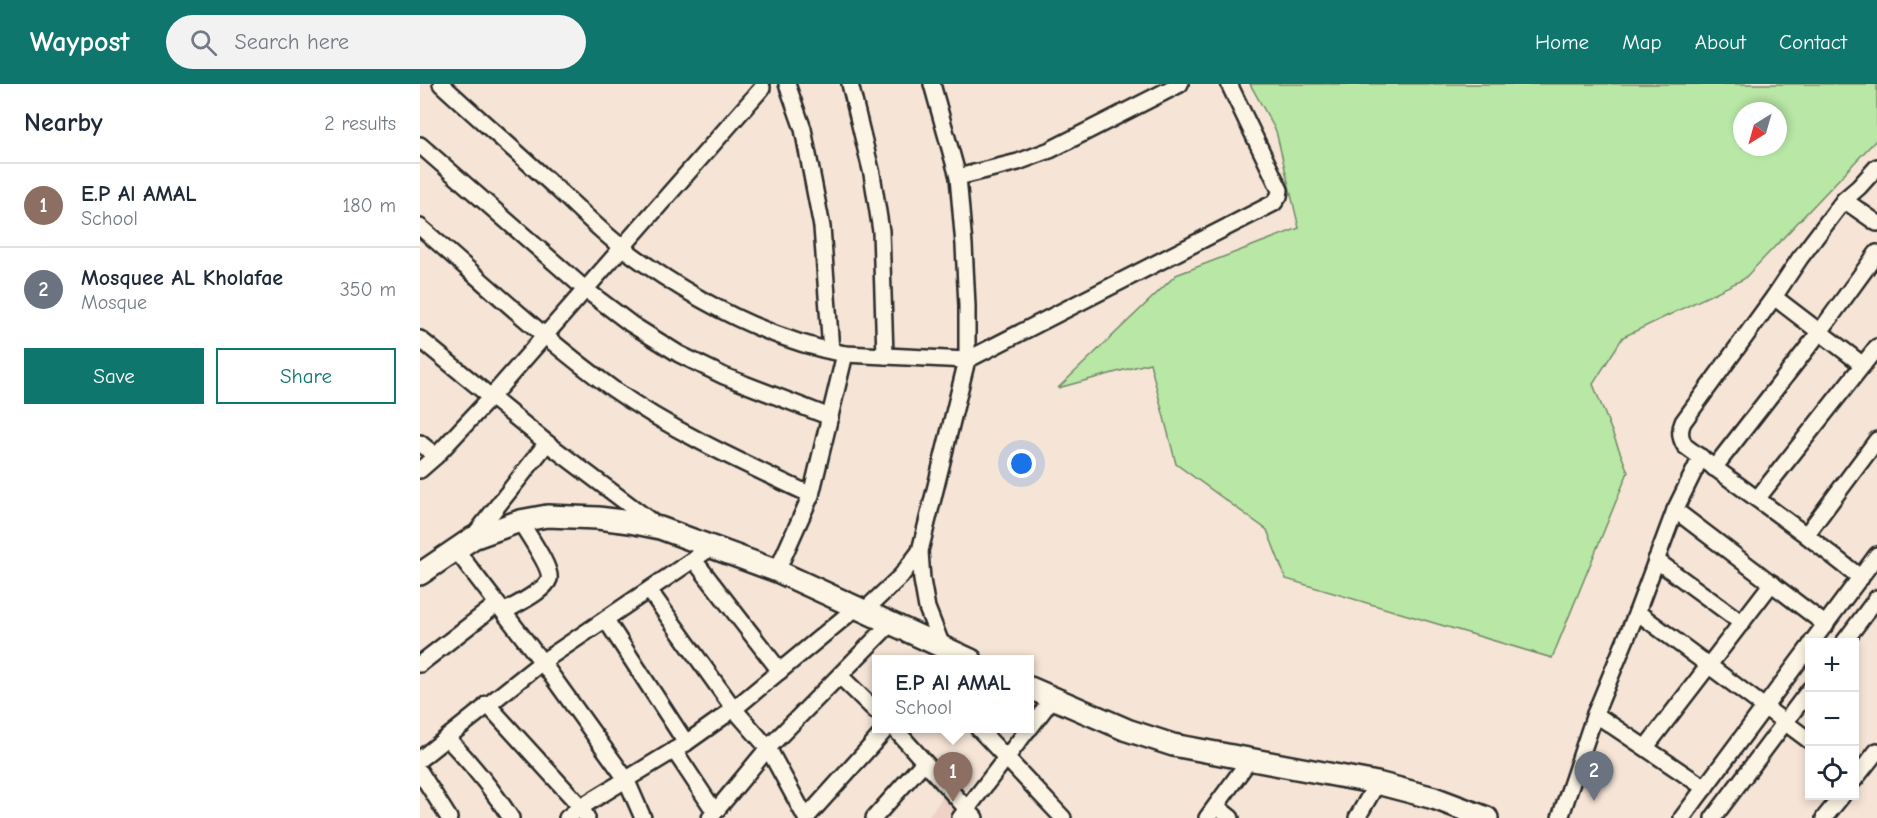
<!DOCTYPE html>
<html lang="en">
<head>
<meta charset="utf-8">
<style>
  :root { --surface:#fff; --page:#f2f2f3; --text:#1f2937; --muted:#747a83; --line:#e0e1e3; --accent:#0f766e }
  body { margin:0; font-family:"Comic Neue",sans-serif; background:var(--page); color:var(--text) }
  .controls { position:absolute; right:18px; bottom:18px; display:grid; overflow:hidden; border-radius:0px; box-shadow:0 3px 9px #0003 }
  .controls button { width:54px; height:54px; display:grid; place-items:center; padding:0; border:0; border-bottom:2px solid var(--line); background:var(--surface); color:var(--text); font:30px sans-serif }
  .compass { position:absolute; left:1313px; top:18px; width:54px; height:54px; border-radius:50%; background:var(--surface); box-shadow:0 3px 9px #0003; rotate:217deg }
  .you { position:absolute; left:602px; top:380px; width:21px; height:21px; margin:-15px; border:4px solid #fff; border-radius:50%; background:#1a73e8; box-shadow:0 0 0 9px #1a73e833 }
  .badge { display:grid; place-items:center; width:39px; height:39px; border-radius:50%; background:var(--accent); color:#fff; font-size:20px; font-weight:700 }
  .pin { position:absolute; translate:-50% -50px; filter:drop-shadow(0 2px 3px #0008) }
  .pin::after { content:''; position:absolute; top:32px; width:21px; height:18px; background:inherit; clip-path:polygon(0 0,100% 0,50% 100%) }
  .popup { position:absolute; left:452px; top:571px; width:162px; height:78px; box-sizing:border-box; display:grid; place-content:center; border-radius:0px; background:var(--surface); filter:drop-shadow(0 2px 4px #0005); font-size:20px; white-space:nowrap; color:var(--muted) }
  .popup b { font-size:22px; color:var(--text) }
  .popup::after { content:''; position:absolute; left:50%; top:100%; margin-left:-12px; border:12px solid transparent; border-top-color:var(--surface) }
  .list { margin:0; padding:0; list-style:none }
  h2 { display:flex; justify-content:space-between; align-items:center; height:78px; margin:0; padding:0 24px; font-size:26px }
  h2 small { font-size:20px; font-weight:400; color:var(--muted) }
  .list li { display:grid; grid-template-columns:39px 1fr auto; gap:18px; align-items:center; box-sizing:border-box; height:84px; padding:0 24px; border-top:2px solid var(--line) }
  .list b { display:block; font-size:22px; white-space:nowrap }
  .list p { margin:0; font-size:20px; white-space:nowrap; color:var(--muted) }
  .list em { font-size:20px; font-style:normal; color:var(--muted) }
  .actions { display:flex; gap:12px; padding:18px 24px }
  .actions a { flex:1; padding:14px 0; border:2px solid var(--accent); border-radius:0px; text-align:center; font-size:21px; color:var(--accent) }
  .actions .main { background:var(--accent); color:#fff }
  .icon { flex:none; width:33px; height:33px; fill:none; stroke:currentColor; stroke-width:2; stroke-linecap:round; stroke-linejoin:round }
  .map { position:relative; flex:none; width:1457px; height:734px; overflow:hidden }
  header { display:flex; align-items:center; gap:36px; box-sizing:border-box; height:84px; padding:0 30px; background:var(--accent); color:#fff }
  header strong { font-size:28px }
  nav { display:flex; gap:33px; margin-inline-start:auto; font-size:21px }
  .search { width:420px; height:54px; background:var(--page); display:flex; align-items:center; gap:15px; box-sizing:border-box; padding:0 21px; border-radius:33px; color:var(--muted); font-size:22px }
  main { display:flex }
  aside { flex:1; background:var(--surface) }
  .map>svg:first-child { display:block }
  .built { fill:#efd2c6 }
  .green { fill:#b8e7a6; stroke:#728968; stroke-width:1.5; fill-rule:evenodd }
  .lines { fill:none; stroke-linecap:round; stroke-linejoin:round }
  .minor-casing { stroke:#2b2b2b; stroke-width:20 }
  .secondary-casing { stroke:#2b2b2b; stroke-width:26 }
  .minor { stroke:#fcf5e5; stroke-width:15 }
  .secondary { stroke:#fcf5e5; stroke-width:21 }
</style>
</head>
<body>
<header>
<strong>Waypost</strong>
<div class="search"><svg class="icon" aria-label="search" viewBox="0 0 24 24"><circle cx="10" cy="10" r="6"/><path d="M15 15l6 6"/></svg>Search here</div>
<nav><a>Home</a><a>Map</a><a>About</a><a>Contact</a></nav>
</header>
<main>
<aside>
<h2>Nearby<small>2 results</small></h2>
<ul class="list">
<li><span class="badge" style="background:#8d6e63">1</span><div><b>E.P Al AMAL</b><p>School</p></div><em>180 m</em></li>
<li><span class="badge" style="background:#6b7280">2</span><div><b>Mosquee AL Kholafae</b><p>Mosque</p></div><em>350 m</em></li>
</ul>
<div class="actions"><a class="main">Save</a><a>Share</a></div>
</aside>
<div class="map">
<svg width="1457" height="734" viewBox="0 0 1457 734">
  <rect width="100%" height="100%" fill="#f6e5d7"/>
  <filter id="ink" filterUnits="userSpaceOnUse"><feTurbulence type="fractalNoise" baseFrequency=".0167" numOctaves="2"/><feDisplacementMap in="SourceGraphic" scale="12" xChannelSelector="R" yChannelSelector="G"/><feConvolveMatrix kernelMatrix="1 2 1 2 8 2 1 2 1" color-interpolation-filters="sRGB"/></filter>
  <g filter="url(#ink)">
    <polygon class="built" points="531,702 564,734 507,734"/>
    <path class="green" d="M830,0H1457V55L1324,195L1203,253L1173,300L1208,388L1132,574L866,495L847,446L756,380L730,279L638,304L756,191L879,144L856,47ZM1322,27H1358V63H1322Z"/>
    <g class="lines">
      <defs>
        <g id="minor">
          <path d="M21,0C59,35 98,69 136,104C158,124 180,147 204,165C269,213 345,255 425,270L547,276L854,119L859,112L860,106L809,0"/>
          <polyline points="367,0 383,45 402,143 411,267"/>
          <polyline points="430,0 452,90 461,147 465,272"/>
          <polyline points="512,0 538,93 544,161 547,222 547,276 500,467 502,496 507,524 522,562"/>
          <polyline points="0,61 166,206 211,240 259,270 304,292 410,333"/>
          <polyline points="538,93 598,78 630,66 760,0"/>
          <polyline points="1424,116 1439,103 1457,83"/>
          <path d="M0,143C64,198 125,256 193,305C254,348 323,379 391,411"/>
          <polyline points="1354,213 1443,281"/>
          <polyline points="0,255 127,359 236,441"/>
          <polyline points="0,359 16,372"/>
          <polyline points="1294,384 1399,249 1457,169"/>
          <polyline points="0,386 16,372 71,313 342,4"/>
          <polyline points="1337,415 1457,263"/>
          <polyline points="1255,426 1406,541"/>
          <polyline points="1386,451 1457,356"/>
          <polyline points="53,453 127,359"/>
          <polyline points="36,466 122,578 206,695 223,734"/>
          <polyline points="274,476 360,587"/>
          <polyline points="1236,476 1322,539"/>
          <polyline points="357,487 391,411 425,270"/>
          <path d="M1441,494L1386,451L1265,362C1260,354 1259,347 1263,338L1354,213L1380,174L1424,116L1457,139"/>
          <polyline points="229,506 314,625 348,664 386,734"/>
          <polyline points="444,527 481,492 500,467"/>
          <path d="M84,528C95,521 125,507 129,495C132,484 106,448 100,437"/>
          <polyline points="1217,528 1390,657"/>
          <polyline points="186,536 266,659"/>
          <polyline points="1392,558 1457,471"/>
          <polyline points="1424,558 1457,514"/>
          <polyline points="0,580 77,520"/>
          <polyline points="420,592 456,627"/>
          <polyline points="67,620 161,723 167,734"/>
          <polyline points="1175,630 1285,704"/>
          <polyline points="474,644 555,734"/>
          <polyline points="558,644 643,734"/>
          <polyline points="610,644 632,615"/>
          <path d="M27,654C51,679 72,705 91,734"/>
          <polyline points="1226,663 1352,499"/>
          <polyline points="254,666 295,728"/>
          <polyline points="0,675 122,578 292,463"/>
          <polyline points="0,688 29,734"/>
          <polyline points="1434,696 1457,667"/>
          <polyline points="796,722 811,734"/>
          <polyline points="147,734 161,723 266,659 314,625 437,523"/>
          <polyline points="290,734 348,664 471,539"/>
          <polyline points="386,734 467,644"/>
          <polyline points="454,734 504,678"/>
          <polyline points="540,734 609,644"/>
          <polyline points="787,734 830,675"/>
          <polyline points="937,734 957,699"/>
          <polyline points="1140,734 1175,630 1217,528 1255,426 1281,373"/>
          <polyline points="1262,734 1390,562"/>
          <polyline points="1293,734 1390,605"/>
          <polyline points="1404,734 1422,712"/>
        </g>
        <g id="secondary">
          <polyline points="0,490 53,454 100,437 127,432 178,434 210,438 240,444 357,487 551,576"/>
          <polyline points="610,604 707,646 753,661 957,699 1014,714 1067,734"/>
        </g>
      </defs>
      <use href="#minor" class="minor-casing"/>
      <use href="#secondary" class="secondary-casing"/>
      <use href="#minor" class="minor"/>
      <use href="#secondary" class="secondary"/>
    </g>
  </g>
</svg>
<div class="controls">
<button>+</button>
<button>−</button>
<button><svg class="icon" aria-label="locate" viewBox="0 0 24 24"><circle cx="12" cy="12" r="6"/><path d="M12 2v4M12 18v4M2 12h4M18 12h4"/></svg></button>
</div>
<svg class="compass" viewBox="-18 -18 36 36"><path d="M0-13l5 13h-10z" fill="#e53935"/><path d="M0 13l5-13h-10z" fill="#747a83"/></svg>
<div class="you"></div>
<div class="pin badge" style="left:533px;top:718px;background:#8d6e63">1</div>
<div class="popup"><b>E.P Al AMAL</b>School</div>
<div class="pin badge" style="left:1174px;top:717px;background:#6b7280">2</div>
</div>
</main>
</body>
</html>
